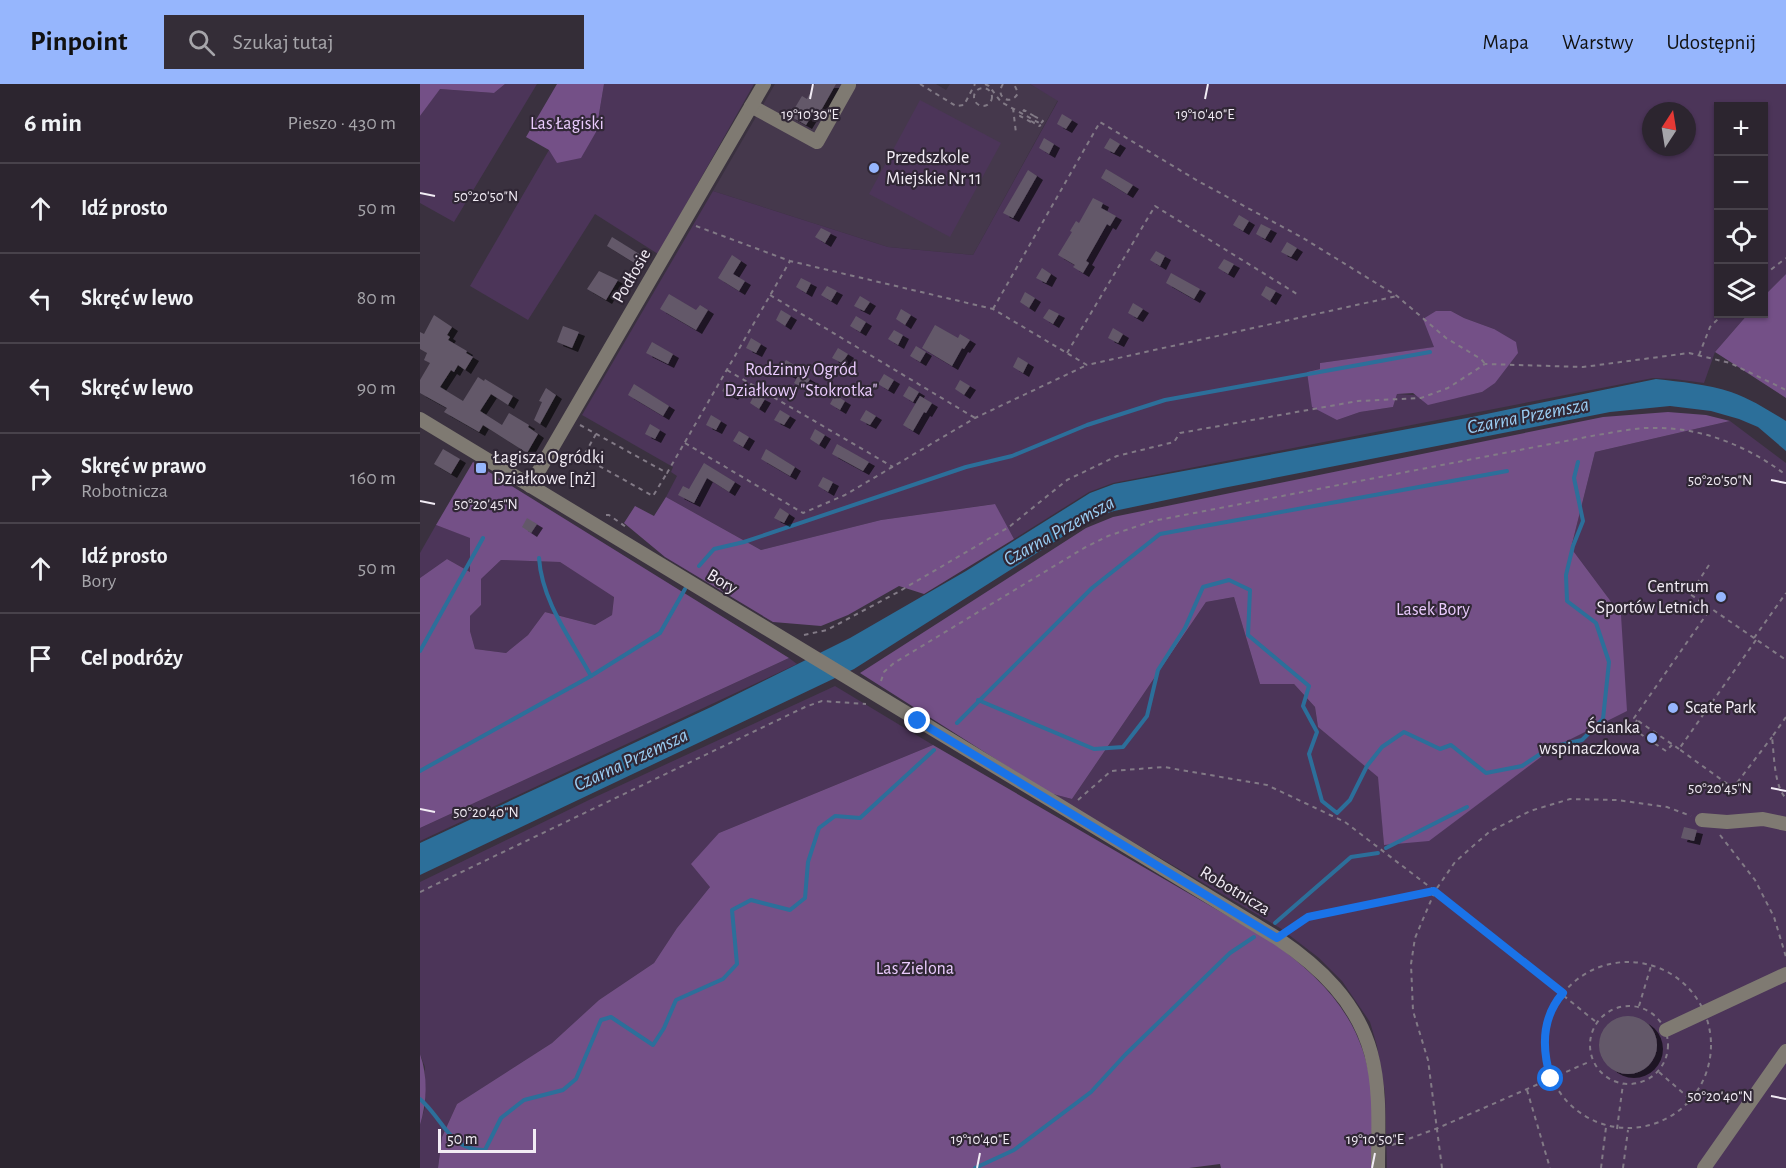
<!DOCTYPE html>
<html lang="pl">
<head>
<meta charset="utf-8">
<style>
  :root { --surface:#2c252f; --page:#342d37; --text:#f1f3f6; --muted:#a6a5aa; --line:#48424b; --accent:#96b6fd }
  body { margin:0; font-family:"Alegreya Sans",sans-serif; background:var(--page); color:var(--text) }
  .controls { position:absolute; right:18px; top:18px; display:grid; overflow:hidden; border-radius:0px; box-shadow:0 2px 4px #0004 }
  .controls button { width:54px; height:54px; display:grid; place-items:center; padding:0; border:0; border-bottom:2px solid var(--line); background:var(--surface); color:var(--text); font:30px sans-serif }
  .compass { position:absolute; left:1222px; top:18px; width:54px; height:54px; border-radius:50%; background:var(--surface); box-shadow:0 2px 4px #0004; rotate:12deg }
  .scale { position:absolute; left:18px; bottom:15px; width:98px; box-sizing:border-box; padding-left:6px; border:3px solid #f2ecf5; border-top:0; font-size:16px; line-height:21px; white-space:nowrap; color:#f2ecf5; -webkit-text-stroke:4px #302735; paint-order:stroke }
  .stop { position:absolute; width:18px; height:18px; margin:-14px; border:4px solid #1a73e8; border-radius:50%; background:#fff }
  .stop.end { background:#1a73e8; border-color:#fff; box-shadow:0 2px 6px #0008 }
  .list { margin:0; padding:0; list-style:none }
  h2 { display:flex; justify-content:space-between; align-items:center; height:78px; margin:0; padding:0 24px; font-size:26px }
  h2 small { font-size:20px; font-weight:400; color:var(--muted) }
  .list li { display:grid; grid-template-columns:39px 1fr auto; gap:18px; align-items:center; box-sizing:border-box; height:90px; padding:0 24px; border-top:2px solid var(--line) }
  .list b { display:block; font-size:22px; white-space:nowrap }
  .list p { margin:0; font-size:20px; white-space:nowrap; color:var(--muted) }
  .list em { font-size:20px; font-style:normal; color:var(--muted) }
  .icon { flex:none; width:33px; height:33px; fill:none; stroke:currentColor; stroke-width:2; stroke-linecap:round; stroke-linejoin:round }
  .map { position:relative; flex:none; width:1366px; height:1084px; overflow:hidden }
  header { display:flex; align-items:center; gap:36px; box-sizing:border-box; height:84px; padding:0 30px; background:var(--accent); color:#111 }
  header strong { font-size:28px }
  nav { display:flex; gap:33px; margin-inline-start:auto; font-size:21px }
  .search { width:420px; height:54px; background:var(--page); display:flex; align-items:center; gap:15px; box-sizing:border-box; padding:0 21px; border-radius:0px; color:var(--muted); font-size:22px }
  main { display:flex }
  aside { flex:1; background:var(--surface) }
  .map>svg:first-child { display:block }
  .built { fill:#45384c }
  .green { fill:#4c3559; fill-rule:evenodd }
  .forest { fill:#745087; fill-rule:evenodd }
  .water { fill:#2c6f9a }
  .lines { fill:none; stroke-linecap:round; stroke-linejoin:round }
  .stream { stroke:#2c6f9a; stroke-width:4 }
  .building { fill:#635969; filter:url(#shadow) }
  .path { stroke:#827a86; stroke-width:2; stroke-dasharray:4.5 4.5; stroke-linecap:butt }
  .minor { stroke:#7f7a72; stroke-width:14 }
  .route { stroke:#1a73e8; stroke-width:8 }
  .ticks { fill:none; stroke:#f2ecf5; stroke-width:2 }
  .poi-dot { fill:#96b6fd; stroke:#302735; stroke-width:2 }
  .labels { text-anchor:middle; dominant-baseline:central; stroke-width:4.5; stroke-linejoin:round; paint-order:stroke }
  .park-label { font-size:18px; fill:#eacbfd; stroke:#302735 }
  .poi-label { font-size:18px; fill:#f2ecf5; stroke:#302735; text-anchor:start }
  .street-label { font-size:18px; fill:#f2ecf5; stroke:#302735 }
  .water-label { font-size:20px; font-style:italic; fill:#9acdf3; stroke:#302735 }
  .ticks-label { font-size:15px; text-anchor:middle; fill:#f2ecf5; stroke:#302735; stroke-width:4.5; stroke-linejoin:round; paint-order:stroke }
</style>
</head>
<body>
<header>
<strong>Pinpoint</strong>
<div class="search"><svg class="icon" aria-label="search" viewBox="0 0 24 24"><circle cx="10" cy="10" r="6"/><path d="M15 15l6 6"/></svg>Szukaj tutaj</div>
<nav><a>Mapa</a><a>Warstwy</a><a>Udostępnij</a></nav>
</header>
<main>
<aside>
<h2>6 min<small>Pieszo · 430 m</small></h2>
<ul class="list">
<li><svg class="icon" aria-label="ahead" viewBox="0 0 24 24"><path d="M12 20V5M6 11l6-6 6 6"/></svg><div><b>Idź prosto</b></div><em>50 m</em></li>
<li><svg class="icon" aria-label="left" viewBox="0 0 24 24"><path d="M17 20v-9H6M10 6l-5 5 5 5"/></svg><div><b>Skręć w lewo</b></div><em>80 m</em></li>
<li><svg class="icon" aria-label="left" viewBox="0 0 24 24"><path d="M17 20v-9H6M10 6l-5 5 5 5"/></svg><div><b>Skręć w lewo</b></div><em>90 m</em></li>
<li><svg class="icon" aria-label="right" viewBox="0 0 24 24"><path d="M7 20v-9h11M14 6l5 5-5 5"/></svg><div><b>Skręć w prawo</b><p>Robotnicza</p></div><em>160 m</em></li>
<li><svg class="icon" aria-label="ahead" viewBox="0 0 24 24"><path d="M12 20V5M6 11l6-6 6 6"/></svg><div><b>Idź prosto</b><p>Bory</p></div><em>50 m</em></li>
<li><svg class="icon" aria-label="arrive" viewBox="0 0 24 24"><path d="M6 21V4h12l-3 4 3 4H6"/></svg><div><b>Cel podróży</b></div></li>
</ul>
</aside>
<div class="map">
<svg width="1366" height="1084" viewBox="0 0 1366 1084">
  <defs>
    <filter id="shadow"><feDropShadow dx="6" dy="4" stdDeviation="0" flood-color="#0009"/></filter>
  </defs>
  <rect width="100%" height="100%" fill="#3a313f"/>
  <polygon class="built" points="355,0 516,0 526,6 530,0 610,0 638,16 553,171 468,163 293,107"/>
  <g class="green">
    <polygon points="85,0 117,0 34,138 0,119 0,32 19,5 74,9"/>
    <polygon points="184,0 334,0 238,170 175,130 108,236 50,202 129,66 176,48"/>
    <path d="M610,0H1366V190L1344,212V22H1298V230H1328L1295,268L1284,299L1254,295L1233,294L693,399L669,408L594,455L574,420L461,436L341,466L246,413L257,392L251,388L253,383L162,331L293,107L468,163L553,171L638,17ZM1231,27H1267V63H1231ZM1031,227L1044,234L1074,245L1062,308L1036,314L977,310L973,323L940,328L917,336L887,288L900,285V279L1015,263Z"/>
    <polygon points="500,16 581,59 530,153 449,110"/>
    <polygon points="1310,337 1366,379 1366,1084 967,1084 965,1009 957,962 950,938 922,897 899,874 860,844 629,709 652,715 786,518 814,513 840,600 874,600 895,623 898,643 959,693 964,761 1133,664 1176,642 1201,531 1151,464 1175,368"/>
    <polygon points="16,441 51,454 50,488 27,475 0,494 0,469"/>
    <polygon points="81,476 140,478 194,512 192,531 175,541 125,528 108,551 86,569 55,565 50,547 50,532 61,521 61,495"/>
    <polygon points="369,574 377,580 0,757 0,744"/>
    <polygon points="415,602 513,661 299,749 290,803 257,844 234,879 179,916 132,959 37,1020 22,1053 18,1084 0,1084 0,1041 5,1023 5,983 0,970 0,798 171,715"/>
  </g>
  <g class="forest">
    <polygon points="0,0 85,0 74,9 20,5 0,32"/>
    <polygon points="137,0 184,0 176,48 161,74 137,79 129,66 106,53"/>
    <polygon points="1366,190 1366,314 1295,268 1328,230 1344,230 1344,212"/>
    <polygon points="1016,227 1031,227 1044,234 1074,245 1096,258 1098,269 1075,299 1062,308 1008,321 993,309 977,310 973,323 940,328 917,336 892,323 887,288 900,285 900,279 1014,263 1003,235"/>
    <polygon points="1248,328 1286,331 1310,337 1175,368 1151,464 1201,531 1207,627 1133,664 1009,757 964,761 958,693 898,643 895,623 874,600 840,600 814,513 786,518 652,715 629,709 440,589 666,444 693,433 1183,333"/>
    <path d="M53,378L369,574L0,744V494L27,475L50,488V454L16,441ZM81,476L140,478L194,513L192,531L175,541L125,528L108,551L86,569L55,565L50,547V532L61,521V495Z"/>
    <polygon points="246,413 341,466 461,436 575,420 594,455 504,510 479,502 428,531 401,542 353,538 245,473 204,439 215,422 234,432"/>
    <path d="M513,661L851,857C906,897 945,938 952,1010C954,1034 952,1060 952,1084H801L800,1080L769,1084H18L22,1053L37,1020L132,959L179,916L234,879L257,844L290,803L271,780L299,749Z"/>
    <path d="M0,970C8,992 7,1018 0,1041Z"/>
  </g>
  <path class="water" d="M1236,295C1261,298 1287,300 1311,308C1331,315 1348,326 1366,337V367L1338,343L1319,335L1291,327L1250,322L1190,328L803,404L694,427L672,434L434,585L0,791V759L291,623L430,554L546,487L670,409L694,400L1052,333Z"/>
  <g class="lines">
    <g class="stream">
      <path d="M119,474C122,518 151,555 171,592"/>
      <polyline points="279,482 294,465 324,458 546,383 592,372 667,341 745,316 1010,268"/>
      <polyline points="0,567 63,454"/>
      <polyline points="558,616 674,665 703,663 727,632 738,586 765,544 783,503 809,496 830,506 828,551 889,602 883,622 897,648 889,670 902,717 917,729 930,716 947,682 962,663 984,648 1020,665 1031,661 1066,689 1102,682 1131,663 1162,656 1183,635 1189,578 1176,539 1147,517 1146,491 1153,462 1163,437 1154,394 1158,378"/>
      <polyline points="537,639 672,504 740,450 1087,387"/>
      <polyline points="0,687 171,592 240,549 265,505"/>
      <polyline points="966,764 1047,723"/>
      <polyline points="855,839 931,773 958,769"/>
      <path d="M0,1015C23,1034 29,1067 65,1066L81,1034L104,1016L143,1006L156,995L181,936L191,933L233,961L244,944L256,916L303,895L317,880L312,826L331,816L370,826L385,814L388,778L399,744L415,732L440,734L514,666"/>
      <polyline points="555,1084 594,1066 671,1008 705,971 810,869 834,853"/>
    </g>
  </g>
  <g class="building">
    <polygon points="395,0 416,0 399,30 394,28 386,41 370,32 382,12 387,15"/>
    <polygon points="642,30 652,36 646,45 637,40"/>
    <polygon points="624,54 634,60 629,70 619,64"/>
    <polygon points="690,54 700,60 694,69 684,64"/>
    <polygon points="686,85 713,101 707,110 681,94"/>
    <polygon points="608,86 617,92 593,134 583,129"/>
    <polygon points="673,114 683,119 681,124 696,132 690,142 687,140 666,177 669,179 663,189 653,183 655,181 638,171 652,148 650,147 656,137 659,139"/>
    <polygon points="819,131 829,137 823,147 813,141"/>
    <polygon points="841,140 851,145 845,155 836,150"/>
    <polygon points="401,144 411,149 405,159 395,153"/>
    <polygon points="192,153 221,171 216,180 187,162"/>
    <polygon points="867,158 877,164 871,173 861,168"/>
    <polygon points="736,167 745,172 740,182 730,176"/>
    <polygon points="312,171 321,177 313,190 325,197 319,207 298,194"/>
    <polygon points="804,175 814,180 808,190 798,184"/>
    <polygon points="622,184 631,190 626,199 616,194"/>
    <polygon points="179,187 198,196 186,216 167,205"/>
    <polygon points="751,189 780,205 774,215 746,199"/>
    <polygon points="381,194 391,199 386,209 376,203"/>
    <polygon points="407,202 417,207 411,217 401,211"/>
    <polygon points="846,202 856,207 850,217 841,211"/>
    <polygon points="605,208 615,214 609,224 600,218"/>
    <polygon points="249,210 276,226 280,221 288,226 276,246 240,225"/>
    <polygon points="440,212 450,218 444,227 434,222"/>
    <polygon points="713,219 723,225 717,234 708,229"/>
    <polygon points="481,225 491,231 485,241 476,235"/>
    <polygon points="629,225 639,230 633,240 623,234"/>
    <polygon points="361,226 371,232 365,242 356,236"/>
    <polygon points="14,231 32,243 27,251 30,253 28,256 47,267 46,269 53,273 45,286 38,281 34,288 31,286 20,303 43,317 58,293 64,297 65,295 93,312 88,321 71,310 60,327 82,341 89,329 109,341 108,343 118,350 107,369 63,341 59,348 24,328 27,324 0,309 0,296 10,279 4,276 7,269 0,265 0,248 4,250"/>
    <polygon points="436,232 446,238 440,248 430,242"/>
    <polygon points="515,241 538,254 540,250 550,256 544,265 542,264 532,282 502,264"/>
    <polygon points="143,242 159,248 152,264 137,258"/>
    <polygon points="693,244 703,250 698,259 688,254"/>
    <polygon points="474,246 483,251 478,261 468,255"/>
    <polygon points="331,254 341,260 336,269 326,264"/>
    <polygon points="232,258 253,270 248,280 226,269"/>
    <polygon points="496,262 506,268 500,278 490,272"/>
    <polygon points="418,264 428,270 422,279 412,274"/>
    <polygon points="598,273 608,279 603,289 593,283"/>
    <polygon points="366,276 376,282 370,291 360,286"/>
    <polygon points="380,289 390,295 384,305 374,299"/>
    <polygon points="464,290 474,296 468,306 458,300"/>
    <polygon points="540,296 550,302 544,311 535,305"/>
    <polygon points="308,297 318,303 312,312 302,307"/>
    <polygon points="214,300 249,322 243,332 208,311"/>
    <polygon points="489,302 499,308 493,318 483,312"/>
    <polygon points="126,304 136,311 120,340 114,336 122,318 119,317"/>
    <polygon points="335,310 345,315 339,325 330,319"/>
    <polygon points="415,311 425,317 420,326 410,320"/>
    <polygon points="500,312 512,319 506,329 504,328 493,347 483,341"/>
    <polygon points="360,326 370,332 364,341 354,336"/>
    <polygon points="446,326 456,332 450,341 440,336"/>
    <polygon points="291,331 301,337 296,346 286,341"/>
    <polygon points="230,340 240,346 235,355 225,350"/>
    <polygon points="395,345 405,351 399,361 390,355"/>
    <polygon points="319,347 329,353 323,363 313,357"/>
    <polygon points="417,360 449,378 443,387 412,370"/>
    <polygon points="23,365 40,375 31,390 14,380"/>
    <polygon points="346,365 375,383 370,392 341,375"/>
    <polygon points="284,379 315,398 309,408 287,394 274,419 258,411 263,402 269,405"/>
    <polygon points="403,393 413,398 408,408 398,402"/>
    <polygon points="360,424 369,430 364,439 354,434"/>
    <polygon points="107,434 117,440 111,449 102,443"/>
    <polygon points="1264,743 1277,746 1274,757 1261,754"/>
    <circle cx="1208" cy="961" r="29"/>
  </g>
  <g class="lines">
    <g class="path">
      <polyline points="500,0 536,22 544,21 555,0"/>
      <polyline points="565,0 569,2 581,18 621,40"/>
      <path d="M583,0C574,13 591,23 598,9L594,0"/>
      <circle cx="563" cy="13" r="9"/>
      <polyline points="593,24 596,49"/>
      <polyline points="614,32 623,37 621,39"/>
      <polyline points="611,37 619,42 621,41"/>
      <polyline points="611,38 600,32 604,26 614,32"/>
      <polyline points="276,142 370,177 573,225 667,281 977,212"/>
      <polyline points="1344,191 1366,174"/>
      <polyline points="350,211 555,334"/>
      <polyline points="573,225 680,38 778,97 883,154 977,212 1026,254 1061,275 1065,280"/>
      <polyline points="647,269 735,122 877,210"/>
      <polyline points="1279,271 1290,243 1303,230"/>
      <polyline points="307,286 473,383"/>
      <polyline points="160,341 247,389 370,177"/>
      <polyline points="176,350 163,373 233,412 247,389"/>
      <polyline points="265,359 383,429 425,411 555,334 667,281"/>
      <polyline points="186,431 189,431 206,443"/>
      <polyline points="1289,481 1270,510 1366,576"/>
      <polyline points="384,551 407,546 478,508 589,443 647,396 697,372 754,358 760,349 938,317 1001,314 1028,304 1065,280 1163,283 1269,269 1310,279 1366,306"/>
      <polyline points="1334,554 1366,509"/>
      <polyline points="1336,556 1259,665 1313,704 1352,653"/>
      <path d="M461,597L464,588L474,579L664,464L688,452L733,437L1177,351C1197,348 1217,343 1237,344C1284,344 1329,363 1366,391"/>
      <path d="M1366,633L1352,653C1354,669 1354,703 1366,714"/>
      <polyline points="1217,636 1213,645 1246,667 1252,661"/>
      <polyline points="1259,665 1214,634 1291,524"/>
      <polyline points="658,716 691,687 744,683 847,701 925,738 1015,807 1176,938"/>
      <polyline points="1300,751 1335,796 1354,833 1366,873"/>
      <polyline points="0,808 385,623 402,617 446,620"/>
      <polyline points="868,846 888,833 1015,807"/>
      <circle cx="1208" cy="961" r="83"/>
      <circle cx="1209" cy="961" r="39"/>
      <polyline points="1219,922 1231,882"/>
      <polyline points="1239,988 1271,1016"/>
      <polyline points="1107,1006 1130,1084"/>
      <polyline points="1197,1045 1203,1000"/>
      <polyline points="972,1061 1018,1044 1171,977"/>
      <polyline points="1022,1084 1008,976 993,927 991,880 995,854 1015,807 1035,778 1069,748 1110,727 1150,715 1197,716 1247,723 1271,732"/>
      <polyline points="1181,1084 1186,1043"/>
      <polyline points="1203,1084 1208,1046"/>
    </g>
    <g class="minor">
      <polyline points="331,22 397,58 429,1"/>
      <path d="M0,335C286,508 572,680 857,854C900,883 937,918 951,969C961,1006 958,1046 958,1084"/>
      <polyline points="110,402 344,0"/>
      <polyline points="1282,736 1307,738 1343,735 1366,740"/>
      <polyline points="1246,946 1366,890"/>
      <polyline points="1284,1084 1366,967"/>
    </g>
  </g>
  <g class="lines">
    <path class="route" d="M498,637L857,854L888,833L1014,807L1143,909C1121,934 1122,966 1131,995"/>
  </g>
  <path class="ticks" d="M390,15L393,0M785,15L788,0M0,109L15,112M1351,396L1366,399M0,417L15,420M1351,704L1366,707M0,725L15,728M1351,1012L1366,1015M557,1084L560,1069M952,1084L955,1069"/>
  <g class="poi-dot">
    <circle cx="454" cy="84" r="6"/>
    <rect x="55" y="378" width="12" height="12" rx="3"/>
    <circle cx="1301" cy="513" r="6"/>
    <circle cx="1253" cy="624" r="6"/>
    <circle cx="1232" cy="654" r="6"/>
  </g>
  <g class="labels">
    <g class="park-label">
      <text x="147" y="40">Las Łagiski</text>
      <text x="381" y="286">Rodzinny Ogród<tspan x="381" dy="21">Działkowy "Stokrotka"</tspan></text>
      <text x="1013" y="526">Lasek Bory</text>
      <text x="495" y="885">Las Zielona</text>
    </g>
    <g class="poi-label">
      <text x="466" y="74">Przedszkole<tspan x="466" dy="21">Miejskie Nr 11</tspan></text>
      <text x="73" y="374">Łagisza Ogródki<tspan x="73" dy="21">Działkowe [nż]</tspan></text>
      <text x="1289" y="503" text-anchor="end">Centrum<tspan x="1289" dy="21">Sportów Letnich</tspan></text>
      <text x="1265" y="624">Scate Park</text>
      <text x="1220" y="644" text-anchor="end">Ścianka<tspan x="1220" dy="21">wspinaczkowa</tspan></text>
    </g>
    <g class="street-label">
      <text transform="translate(212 192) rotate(-60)">Podłosie</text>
      <text transform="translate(302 498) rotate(31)">Bory</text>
      <text transform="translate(815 807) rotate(31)">Robotnicza</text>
    </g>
    <g class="water-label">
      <text transform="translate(1108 332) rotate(-11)">Czarna Przemsza</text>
      <text transform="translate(639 447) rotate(-29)">Czarna Przemsza</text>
      <text transform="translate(211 676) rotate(-25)">Czarna Przemsza</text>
    </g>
  </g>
  <g class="ticks-label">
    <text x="390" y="35">19°10'30"E</text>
    <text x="785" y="35">19°10'40"E</text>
    <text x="66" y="117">50°20'50"N</text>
    <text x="1300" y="401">50°20'50"N</text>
    <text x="66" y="425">50°20'45"N</text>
    <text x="1300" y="709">50°20'45"N</text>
    <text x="66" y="733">50°20'40"N</text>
    <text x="1300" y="1017">50°20'40"N</text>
    <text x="560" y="1060">19°10'40"E</text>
    <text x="955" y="1060">19°10'50"E</text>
  </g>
</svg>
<div class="controls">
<button>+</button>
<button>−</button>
<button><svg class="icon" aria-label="locate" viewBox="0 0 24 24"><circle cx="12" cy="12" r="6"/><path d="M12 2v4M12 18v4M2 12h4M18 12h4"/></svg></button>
<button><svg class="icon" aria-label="layers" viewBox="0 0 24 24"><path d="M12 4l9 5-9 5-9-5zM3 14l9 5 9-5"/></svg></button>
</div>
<svg class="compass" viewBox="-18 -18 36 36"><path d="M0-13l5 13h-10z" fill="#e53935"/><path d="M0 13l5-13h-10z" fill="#a6a5aa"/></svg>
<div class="scale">50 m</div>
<div class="stop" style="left:1131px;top:995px"></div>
<div class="stop end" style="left:498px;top:637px"></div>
</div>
</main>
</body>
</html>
